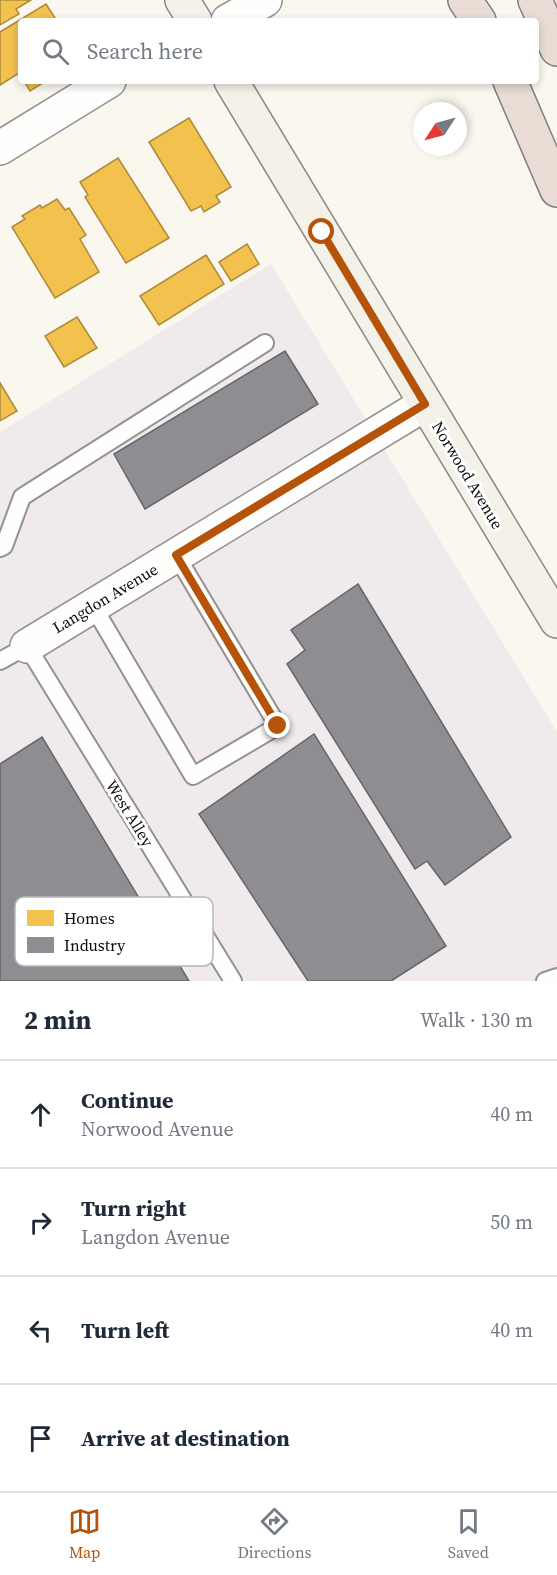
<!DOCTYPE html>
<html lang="en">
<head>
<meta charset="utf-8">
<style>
  :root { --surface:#fff; --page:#f2f2f3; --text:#1f2937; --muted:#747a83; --line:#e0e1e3; --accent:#b45309 }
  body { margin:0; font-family:"Source Serif 4",serif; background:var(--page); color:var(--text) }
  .compass { position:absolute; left:413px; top:102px; width:54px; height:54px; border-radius:50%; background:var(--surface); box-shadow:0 3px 9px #0003; rotate:234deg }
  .stop { position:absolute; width:18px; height:18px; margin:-14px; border:4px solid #b45309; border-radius:50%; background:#fff }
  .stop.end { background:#b45309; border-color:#fff; box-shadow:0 2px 6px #0008 }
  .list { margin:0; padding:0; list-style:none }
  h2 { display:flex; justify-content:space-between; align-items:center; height:78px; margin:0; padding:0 24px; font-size:26px }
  h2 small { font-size:20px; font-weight:400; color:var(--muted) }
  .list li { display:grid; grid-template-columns:39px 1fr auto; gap:18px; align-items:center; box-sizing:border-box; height:108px; padding:0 24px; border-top:2px solid var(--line) }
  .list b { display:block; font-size:22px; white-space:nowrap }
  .list p { margin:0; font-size:20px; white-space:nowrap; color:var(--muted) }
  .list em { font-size:20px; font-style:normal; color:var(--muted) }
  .icon { flex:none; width:33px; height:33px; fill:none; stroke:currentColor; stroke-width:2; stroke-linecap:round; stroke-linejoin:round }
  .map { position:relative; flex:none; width:557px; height:981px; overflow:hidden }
  .search { position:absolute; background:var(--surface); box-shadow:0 3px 9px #0003; left:18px; right:18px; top:18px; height:66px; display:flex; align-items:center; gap:15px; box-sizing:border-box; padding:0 21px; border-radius:6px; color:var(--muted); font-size:22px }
  .sheet { height:510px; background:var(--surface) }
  nav { display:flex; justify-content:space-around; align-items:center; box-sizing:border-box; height:84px; border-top:2px solid var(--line); background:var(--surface); font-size:16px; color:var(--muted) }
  nav a { display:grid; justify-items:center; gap:3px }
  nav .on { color:var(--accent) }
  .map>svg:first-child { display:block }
  .industrial { fill:#f0eaec }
  .homes { fill:#f2c14e; stroke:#ad8b3a; stroke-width:1.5 }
  .industry { fill:#8d8d92; stroke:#66666a; stroke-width:1.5 }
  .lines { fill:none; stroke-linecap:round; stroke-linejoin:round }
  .lane-casing { stroke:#93928e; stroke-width:20 }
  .street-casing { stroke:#93928e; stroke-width:36 }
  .secondary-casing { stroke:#8a8885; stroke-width:36 }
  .highway-casing { stroke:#807f7c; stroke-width:36 }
  .lane { stroke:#fefefd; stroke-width:16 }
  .street { stroke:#fefefd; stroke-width:33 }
  .secondary { stroke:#f4f1e8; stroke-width:33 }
  .highway { stroke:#e8dcd5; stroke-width:33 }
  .route { stroke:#b45309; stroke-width:8 }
  .labels { text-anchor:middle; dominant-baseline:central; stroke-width:6; stroke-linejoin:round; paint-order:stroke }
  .street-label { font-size:16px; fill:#0c0c0c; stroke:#fff }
  .key { fill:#fff; stroke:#b6b6b6; stroke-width:1.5 }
  .key-label { font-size:16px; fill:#0c0c0c }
</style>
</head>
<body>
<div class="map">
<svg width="557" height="981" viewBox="0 0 557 981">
  <rect width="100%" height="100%" fill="#faf7ef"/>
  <polygon class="industrial" points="271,264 557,732 557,981 0,981 0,432"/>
  <g class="homes">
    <polygon points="0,0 31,0 16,9 19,14 0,25"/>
    <polygon points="46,4 57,21 21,21 21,77 19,73 0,85 0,32"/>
    <polygon points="24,81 46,81 30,91"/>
    <polygon points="189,118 231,187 216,196 220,202 204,212 201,206 191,211 149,142"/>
    <polygon points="118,158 169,238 126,263 85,197 88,195 80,182"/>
    <polygon points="57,199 65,210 69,208 86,235 80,239 99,272 55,298 12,227 25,219 22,216 40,205 42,208"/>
    <polygon points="247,244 259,264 231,281 219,262"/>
    <polygon points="206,255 224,284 159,325 140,296"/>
    <polygon points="77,317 97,348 64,367 45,336"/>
    <polygon points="0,383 17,411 0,421"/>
  </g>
  <g class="industry">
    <polygon points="285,351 318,404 145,509 114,454"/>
    <polygon points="358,584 511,837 445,885 427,861 415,869 287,664 305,650 291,630"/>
    <polygon points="314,734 446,946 391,981 308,981 199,814"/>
    <polygon points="42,737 189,981 0,981 0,764"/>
  </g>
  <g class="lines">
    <defs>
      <g id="lane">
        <polyline points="0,548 4,546 22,497 265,343"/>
        <polyline points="93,606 193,776 278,726 176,555"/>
        <polyline points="0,661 27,646 233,981"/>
        <polyline points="545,981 557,977"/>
      </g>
      <g id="street">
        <polyline points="228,21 265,0"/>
        <polyline points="0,148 109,81"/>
        <polyline points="27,646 425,404"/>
      </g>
      <g id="secondary">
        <polyline points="182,0 195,21"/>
        <polyline points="231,81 557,621"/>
      </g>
      <g id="highway">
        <polyline points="465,0 479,21"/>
        <polyline points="535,0 557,49"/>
        <polyline points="510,81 557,190"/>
      </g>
    </defs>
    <use href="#lane" class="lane-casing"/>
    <use href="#street" class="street-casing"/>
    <use href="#secondary" class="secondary-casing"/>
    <use href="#highway" class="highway-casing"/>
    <use href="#lane" class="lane"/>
    <use href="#street" class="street"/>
    <use href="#secondary" class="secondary"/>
    <use href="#highway" class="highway"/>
  </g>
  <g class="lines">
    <polyline class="route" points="278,726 176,555 425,404 322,232"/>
  </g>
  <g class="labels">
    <g class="street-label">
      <text transform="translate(468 475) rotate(59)">Norwood Avenue</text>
      <text transform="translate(105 598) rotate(-31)">Langdon Avenue</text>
      <text transform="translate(130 813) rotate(58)">West Alley</text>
    </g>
  </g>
  <rect x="15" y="897" width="198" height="69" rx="9" class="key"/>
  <rect x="27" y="910" width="27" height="16" fill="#f2c14e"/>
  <rect x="27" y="937" width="27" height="16" fill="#8d8d92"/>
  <g class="key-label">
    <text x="64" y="924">Homes</text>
    <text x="64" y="951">Industry</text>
  </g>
</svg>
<svg class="compass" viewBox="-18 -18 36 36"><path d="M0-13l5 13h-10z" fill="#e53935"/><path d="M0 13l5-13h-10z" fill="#747a83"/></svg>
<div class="stop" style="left:322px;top:232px"></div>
<div class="stop end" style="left:278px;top:726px"></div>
<div class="search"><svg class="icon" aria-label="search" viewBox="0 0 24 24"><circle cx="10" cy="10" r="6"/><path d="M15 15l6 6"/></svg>Search here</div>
</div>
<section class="sheet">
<h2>2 min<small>Walk · 130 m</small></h2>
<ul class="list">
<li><svg class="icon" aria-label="ahead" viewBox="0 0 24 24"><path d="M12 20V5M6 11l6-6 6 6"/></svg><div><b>Continue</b><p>Norwood Avenue</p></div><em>40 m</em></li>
<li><svg class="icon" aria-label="right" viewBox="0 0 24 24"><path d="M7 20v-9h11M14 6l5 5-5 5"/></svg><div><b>Turn right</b><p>Langdon Avenue</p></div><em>50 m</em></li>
<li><svg class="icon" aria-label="left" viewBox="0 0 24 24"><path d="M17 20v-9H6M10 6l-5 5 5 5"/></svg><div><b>Turn left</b></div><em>40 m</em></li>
<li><svg class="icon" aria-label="arrive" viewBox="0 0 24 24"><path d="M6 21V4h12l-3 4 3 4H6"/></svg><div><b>Arrive at destination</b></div></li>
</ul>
</section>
<nav>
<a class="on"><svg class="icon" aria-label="map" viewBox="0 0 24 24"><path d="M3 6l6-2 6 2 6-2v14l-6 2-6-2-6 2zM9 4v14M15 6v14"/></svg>Map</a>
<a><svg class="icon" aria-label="directions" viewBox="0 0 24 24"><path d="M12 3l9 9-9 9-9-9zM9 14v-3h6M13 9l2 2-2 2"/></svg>Directions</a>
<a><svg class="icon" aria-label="saved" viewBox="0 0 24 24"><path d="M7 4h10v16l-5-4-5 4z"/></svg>Saved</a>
</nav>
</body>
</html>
